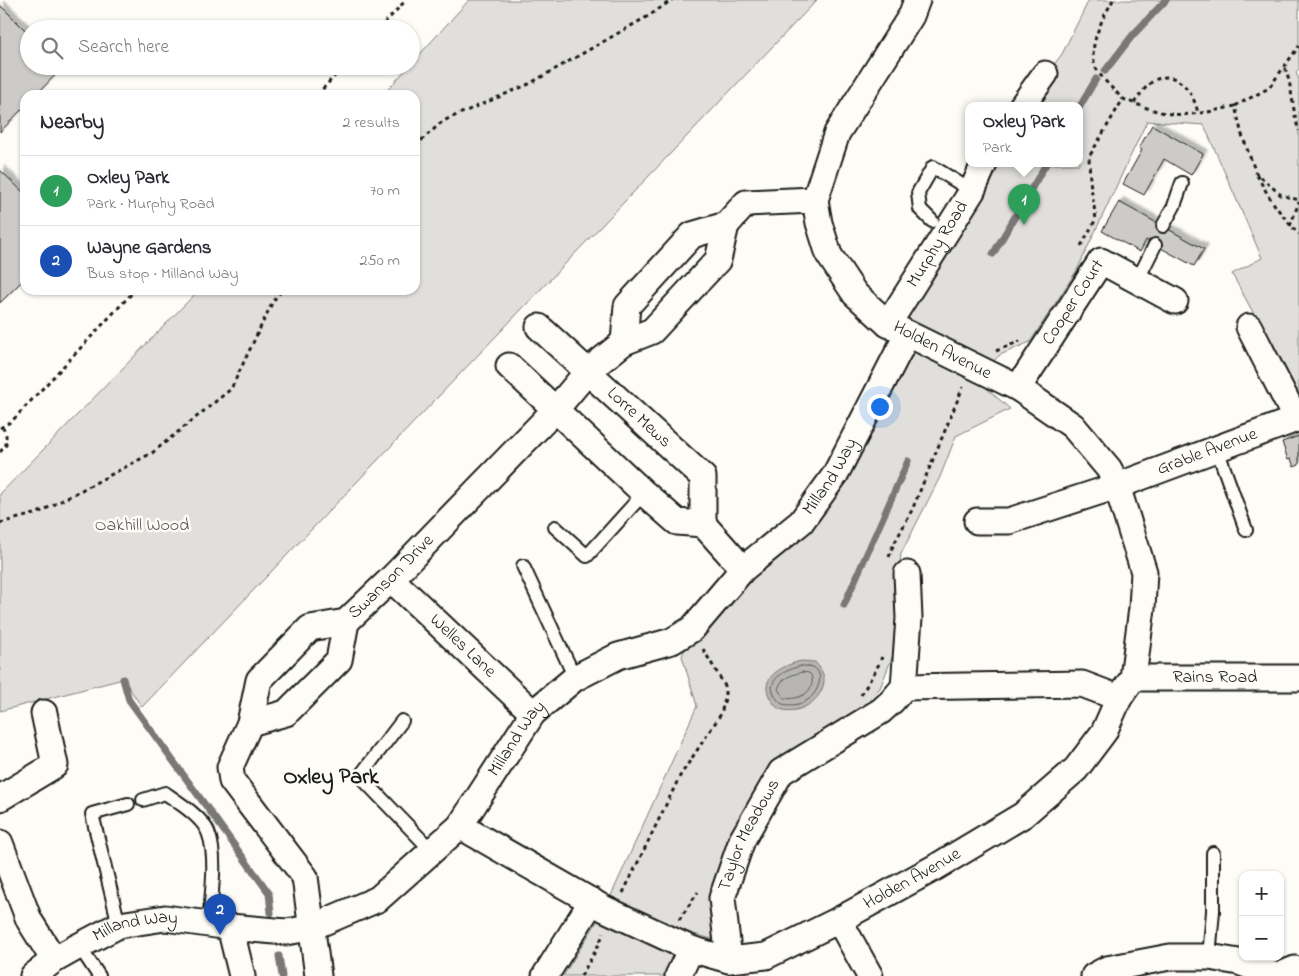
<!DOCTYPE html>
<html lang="en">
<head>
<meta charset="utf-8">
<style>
  :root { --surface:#fff; --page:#f2f2f3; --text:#2b2b33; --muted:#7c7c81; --line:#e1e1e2; --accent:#c8321e }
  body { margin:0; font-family:"Indie Flower",sans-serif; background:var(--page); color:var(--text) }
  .controls { position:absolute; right:15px; bottom:15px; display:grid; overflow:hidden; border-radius:10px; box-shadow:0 1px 4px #0004 }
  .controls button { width:45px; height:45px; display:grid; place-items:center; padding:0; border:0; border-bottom:1px solid var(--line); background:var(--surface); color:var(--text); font:25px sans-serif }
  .you { position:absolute; left:879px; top:406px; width:18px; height:18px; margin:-12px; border:4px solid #fff; border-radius:50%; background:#1a73e8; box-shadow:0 0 0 8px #1a73e833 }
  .badge { display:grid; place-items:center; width:32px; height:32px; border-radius:50%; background:var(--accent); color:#fff; font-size:16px; font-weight:700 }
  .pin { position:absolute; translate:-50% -41px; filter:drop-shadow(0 1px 2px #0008) }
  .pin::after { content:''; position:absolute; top:26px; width:18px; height:15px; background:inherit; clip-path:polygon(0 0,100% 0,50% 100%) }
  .popup { position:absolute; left:965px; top:102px; width:118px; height:65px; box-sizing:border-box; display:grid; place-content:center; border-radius:10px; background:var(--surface); filter:drop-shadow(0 1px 4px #0005); font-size:16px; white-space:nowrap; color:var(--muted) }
  .popup b { font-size:19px; color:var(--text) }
  .popup::after { content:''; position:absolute; left:50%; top:100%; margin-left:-10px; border:10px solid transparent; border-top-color:var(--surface) }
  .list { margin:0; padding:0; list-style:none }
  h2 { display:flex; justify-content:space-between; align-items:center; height:65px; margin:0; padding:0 20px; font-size:21px }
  h2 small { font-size:16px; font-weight:400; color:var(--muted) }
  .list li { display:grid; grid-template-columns:32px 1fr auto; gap:15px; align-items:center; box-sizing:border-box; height:70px; padding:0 20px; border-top:1px solid var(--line) }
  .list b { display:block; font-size:19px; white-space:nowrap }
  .list p { margin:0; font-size:16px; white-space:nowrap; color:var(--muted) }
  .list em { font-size:16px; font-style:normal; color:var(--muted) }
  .icon { flex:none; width:28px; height:28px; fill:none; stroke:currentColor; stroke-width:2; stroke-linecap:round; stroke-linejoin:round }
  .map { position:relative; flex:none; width:1299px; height:976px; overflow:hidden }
  .search { position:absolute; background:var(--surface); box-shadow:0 1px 4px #0004; left:20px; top:20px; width:400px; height:55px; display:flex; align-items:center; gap:12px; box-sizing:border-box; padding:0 18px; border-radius:28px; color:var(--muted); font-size:19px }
  .panel { position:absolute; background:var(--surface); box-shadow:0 1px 4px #0004; left:20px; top:90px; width:400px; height:205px; border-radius:15px }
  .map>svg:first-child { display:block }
  .green { fill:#e0dfdb; stroke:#7e7e7c }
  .water { fill:#b7b6b2; stroke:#797876 }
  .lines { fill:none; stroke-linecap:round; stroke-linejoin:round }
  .shore { stroke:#5a5a58; stroke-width:1 }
  .stream { stroke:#797876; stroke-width:7 }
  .building { fill:#cccbc8; stroke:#1c1c1c; filter:url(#shadow) }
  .lane-casing { stroke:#1c1c1c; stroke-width:16 }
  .street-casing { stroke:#1c1c1c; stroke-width:29 }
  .path { stroke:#1c1c1c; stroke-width:3; stroke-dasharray:4 4; stroke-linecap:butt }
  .lane { stroke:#fdfcf7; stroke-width:12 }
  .street { stroke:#fdfcf7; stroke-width:25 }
  .labels { text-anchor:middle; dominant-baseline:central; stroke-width:5; stroke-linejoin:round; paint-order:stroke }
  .street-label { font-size:18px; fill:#1c1c1c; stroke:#fdfcf7 }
  .park-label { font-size:18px; fill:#575655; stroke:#fdfcf7 }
  .district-label { font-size:22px; font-weight:bold; fill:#1c1c1c; stroke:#fdfcf7 }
</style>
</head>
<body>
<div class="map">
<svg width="1299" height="976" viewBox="0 0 1299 976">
  <defs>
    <filter id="shadow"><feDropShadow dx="4.5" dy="-4.5" stdDeviation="1" flood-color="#0004"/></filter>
  </defs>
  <rect width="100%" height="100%" fill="#fdfcf7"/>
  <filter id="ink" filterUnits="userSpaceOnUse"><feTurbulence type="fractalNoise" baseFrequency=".02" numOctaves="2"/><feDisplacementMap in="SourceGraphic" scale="10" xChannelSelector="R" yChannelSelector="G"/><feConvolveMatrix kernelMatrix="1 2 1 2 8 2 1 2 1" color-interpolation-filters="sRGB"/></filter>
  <g filter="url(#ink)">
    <g class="green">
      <polygon points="469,0 817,0 142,707 123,679 0,711 0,494 199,290 415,290 415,95 383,95 409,66 411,66 411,64"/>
      <polygon points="1089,0 1299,0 1299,69 1296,72 1299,80 1299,396 1232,274 1262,258 1204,125 1147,121 1077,270 1030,342 1000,355 975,378 1010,409 956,436 940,477 901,554 899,572 903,614 895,650 880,688 859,713 790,760 722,873 712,939 608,910 667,937 672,956 666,976 563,976 605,909 697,706 682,656 692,629 801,522 907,335 888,324 984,164 1079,164 1079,106 1022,106 1062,54"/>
    </g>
    <path class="water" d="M801,661L815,662C822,670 827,678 822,689C816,704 796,715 780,709C776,708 773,702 770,698C758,677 784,665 801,661Z"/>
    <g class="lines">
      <g class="shore">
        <path d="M801,666C804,666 810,666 813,667C826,674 817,693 809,699C801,705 791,706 782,704C759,684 781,671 801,666Z"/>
        <path d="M802,672L809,673L811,675C817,691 799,701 784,698L778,689C781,678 791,675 802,672Z"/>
      </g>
      <g class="stream">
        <polyline points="1105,71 1132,36 1166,0"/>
        <polyline points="1079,108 1096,79"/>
        <polyline points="993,254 1046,164"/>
        <polyline points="844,605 908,461"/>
        <polyline points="123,679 129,700 269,893 271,913"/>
        <polyline points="279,956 282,976"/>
      </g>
    </g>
    <g class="building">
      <polygon points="0,5 29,34 29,66 63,67 36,95 25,95 25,106 0,132"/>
      <polygon points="1152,125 1203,154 1191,175 1164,159 1144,195 1123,184 1142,150 1139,148"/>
      <polygon points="0,170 25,194 25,278 0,303"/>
      <polygon points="1119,202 1204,249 1194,266 1146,240 1140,252 1102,231"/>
      <polygon points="1299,436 1299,465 1294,467 1291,459 1288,460 1282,442"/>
    </g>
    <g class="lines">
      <defs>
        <g id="lane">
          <polyline points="932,221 920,209 918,193 933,167 972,191"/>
          <polyline points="1163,226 1174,206 1182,183"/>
          <polyline points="1137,281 1155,245"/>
          <polyline points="1217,449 1246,530"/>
          <polyline points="555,527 587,556 644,493"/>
          <polyline points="523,566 575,678"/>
          <polyline points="402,721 360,776 432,851"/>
          <path d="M143,800L165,793C178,802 202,817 208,832C218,857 211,897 209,924"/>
          <polyline points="119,925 92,814 128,804"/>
          <polyline points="79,946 99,976"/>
          <polyline points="1209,957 1213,911 1213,853"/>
        </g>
        <g id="street">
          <polyline points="1022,106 1045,74"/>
          <path id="s1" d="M888,324L972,191L984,164"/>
          <path id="s2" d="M539,327L703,477V524"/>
          <polyline points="1249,327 1296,419"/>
          <polyline points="624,342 652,331 718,260 726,225"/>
          <polyline points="509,366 644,493 677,522 703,524 743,569"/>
          <path id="s3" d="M1018,388L1101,261L1175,301"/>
          <path id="s4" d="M977,521H1009L1117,486L1299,418"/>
          <path id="s5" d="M391,579L533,713"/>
          <path id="s6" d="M1133,678H1299"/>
          <polyline points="904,687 1082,684 1119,698"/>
          <polyline points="250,723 286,713 339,660 346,622"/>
          <polyline points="0,798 55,765 44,713"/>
          <path id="s7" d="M460,826L605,909L691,949L729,960L766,956L839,920L936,867L1023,815L1076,769L1104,732L1119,698L1133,678L1142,608L1144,572L1117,486L1109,469L1073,426L1018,388L888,324L855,294L829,255L819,223L815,200L837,133L911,16L917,0"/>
          <polyline points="0,843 29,920 54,960"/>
          <polyline points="839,920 870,976"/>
          <polyline points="230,927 242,976"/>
          <path id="s8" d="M729,960L722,898L742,840L781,772L881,711L892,701L904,687L909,618L907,574"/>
          <path id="s9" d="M33,976L54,960L79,946L119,925L165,918L230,927L286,932L310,928L378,899L460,826L533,713L575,678L618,656L672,641L692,629L743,569L801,522L835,475L907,335"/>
          <path id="s10" d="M318,976L305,877L232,781L230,767L250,723L259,680L310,628L346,622L391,579L556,409L588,371L624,342L627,306L692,235L726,225L746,203L815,200"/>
          <polyline points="545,976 592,901"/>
          <polyline points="678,976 691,949"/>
          <polyline points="1094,976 1107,969 1170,957 1209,957 1239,962 1276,976"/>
          <polyline points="1278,976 1295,969 1299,971"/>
        </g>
      </defs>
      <use href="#lane" class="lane-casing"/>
      <use href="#street" class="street-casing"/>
      <g class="path">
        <path d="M1113,0C1103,18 1088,44 1095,66C1099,76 1115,91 1123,99"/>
        <polyline points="379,29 406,0"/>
        <path d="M1285,68C1293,89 1292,110 1299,131"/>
        <polyline points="317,95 344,66"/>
        <path d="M1134,103C1140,95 1146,85 1155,80C1178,68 1194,94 1198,113"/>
        <polyline points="1235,106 1269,88 1299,46"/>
        <polyline points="415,146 443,121 529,84 650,15 672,0"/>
        <path d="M1257,175C1268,197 1282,217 1299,234"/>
        <polyline points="1290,226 1299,202"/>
        <path d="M1081,246L1096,219L1090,181L1089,157L1123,99C1139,105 1155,112 1172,114C1193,116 1214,111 1235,106L1242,135L1256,173L1281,195L1299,200"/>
        <polyline points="996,351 1020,341"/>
        <polyline points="0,428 12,421 135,290"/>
        <polyline points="0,452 6,445 6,435 3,428"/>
        <polyline points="0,523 38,513 152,453 231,389 273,301 282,290"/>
        <polyline points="889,557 892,548 912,510 963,387"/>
        <polyline points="861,695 876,670 882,657"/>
        <polyline points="623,893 680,776 721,714 725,698 725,686 703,649"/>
        <polyline points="679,920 698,892"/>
        <polyline points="581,976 596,950 604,933"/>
      </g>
      <use href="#lane" class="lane"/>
      <use href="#street" class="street"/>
    </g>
  </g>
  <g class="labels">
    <g class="street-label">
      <text stroke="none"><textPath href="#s1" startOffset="94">Murphy Road</textPath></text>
      <text stroke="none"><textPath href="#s3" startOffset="102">Cooper Court</textPath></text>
      <text transform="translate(942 351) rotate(27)">Holden Avenue</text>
      <text stroke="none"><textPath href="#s2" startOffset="135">Lorre Mews</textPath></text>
      <text stroke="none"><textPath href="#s4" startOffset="242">Grable Avenue</textPath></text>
      <text stroke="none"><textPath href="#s9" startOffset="1001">Milland Way</textPath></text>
      <text stroke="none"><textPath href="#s10" startOffset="500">Swanson Drive</textPath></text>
      <text stroke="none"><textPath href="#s5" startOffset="98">Welles Lane</textPath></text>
      <text stroke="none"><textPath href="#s6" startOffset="82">Rains Road</textPath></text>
      <text stroke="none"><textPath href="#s9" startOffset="581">Milland Way</textPath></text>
      <text stroke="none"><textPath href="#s8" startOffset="131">Taylor Meadows</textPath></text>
      <text stroke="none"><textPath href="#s7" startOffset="504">Holden Avenue</textPath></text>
      <text stroke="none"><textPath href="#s9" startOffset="116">Milland Way</textPath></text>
    </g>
    <g class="park-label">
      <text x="142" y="526">Oakhill Wood</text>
    </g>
    <g class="district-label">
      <text x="331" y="778">Oxley Park</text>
    </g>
  </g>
</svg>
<div class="controls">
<button>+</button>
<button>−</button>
</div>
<div class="you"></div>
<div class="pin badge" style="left:1024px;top:225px;background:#2e9e5b">1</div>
<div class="popup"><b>Oxley Park</b>Park</div>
<div class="pin badge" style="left:220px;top:935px;background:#1a4fb4">2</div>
<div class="search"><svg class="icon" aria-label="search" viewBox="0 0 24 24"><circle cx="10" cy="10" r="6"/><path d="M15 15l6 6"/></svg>Search here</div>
<section class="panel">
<h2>Nearby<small>2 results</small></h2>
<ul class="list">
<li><span class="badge" style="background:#2e9e5b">1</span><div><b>Oxley Park</b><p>Park · Murphy Road</p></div><em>70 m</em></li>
<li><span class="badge" style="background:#1a4fb4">2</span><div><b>Wayne Gardens</b><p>Bus stop · Milland Way</p></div><em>250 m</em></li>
</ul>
</section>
</div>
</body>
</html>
